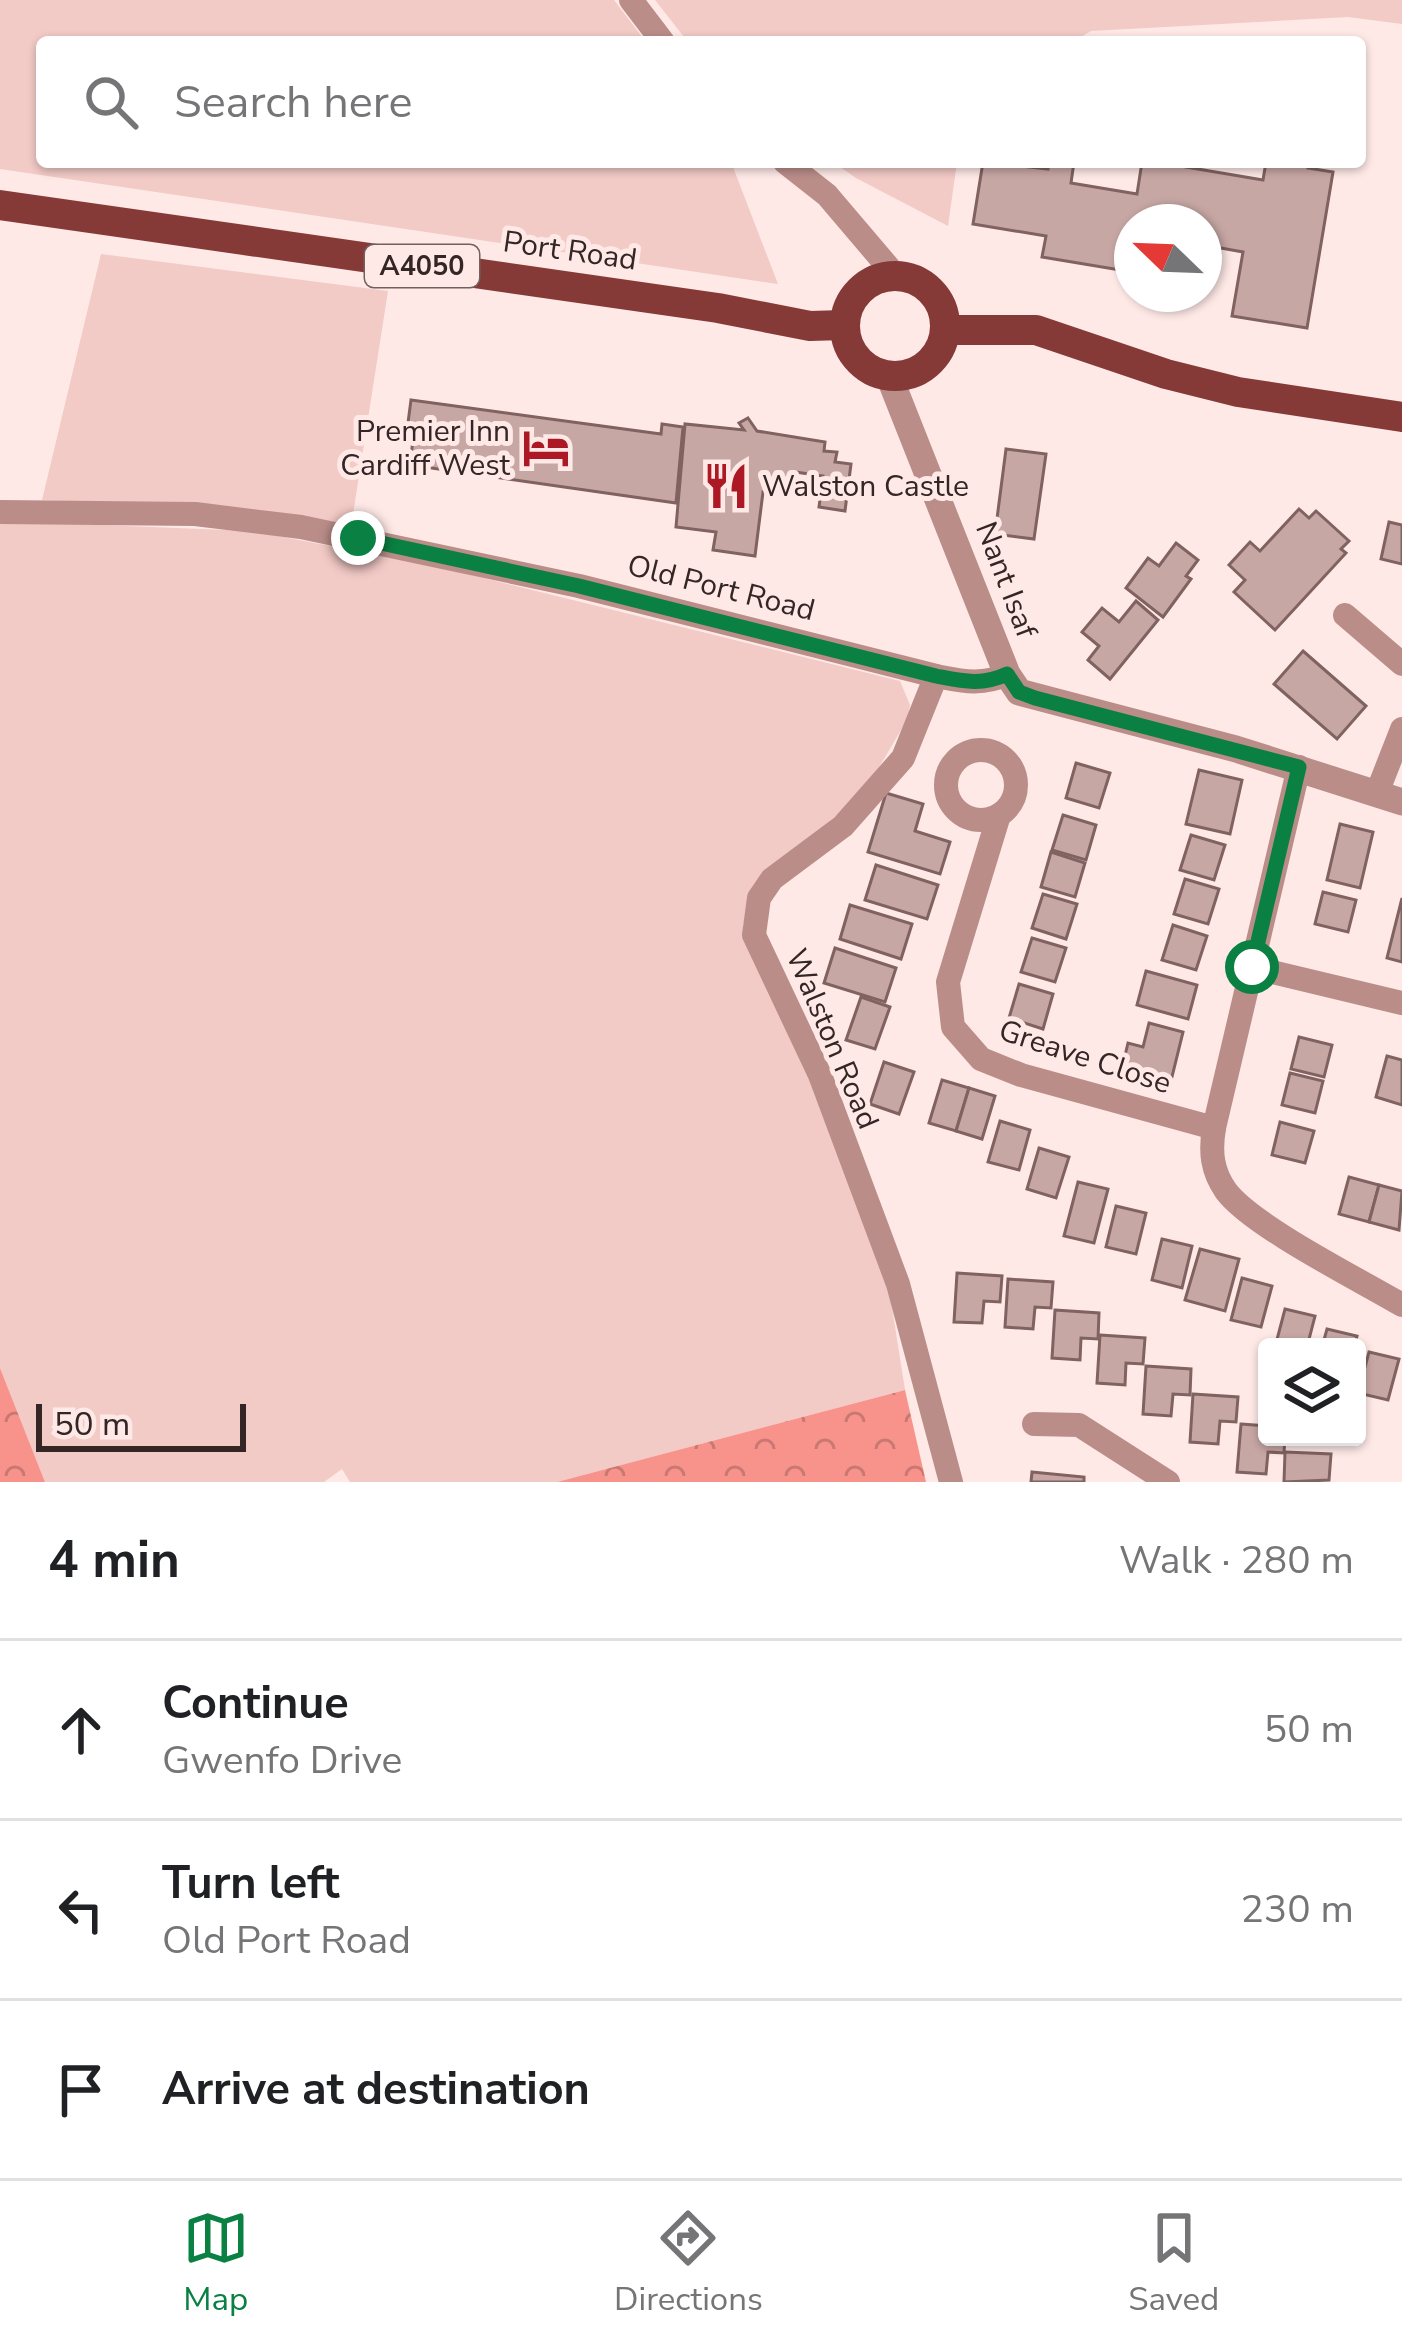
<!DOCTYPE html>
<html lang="en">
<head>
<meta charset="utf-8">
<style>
  :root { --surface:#fff; --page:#f6f6f6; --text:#202124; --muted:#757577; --line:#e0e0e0; --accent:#0b8043 }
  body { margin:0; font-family:"Nunito Sans",sans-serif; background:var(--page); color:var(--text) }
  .controls { position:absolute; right:36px; bottom:36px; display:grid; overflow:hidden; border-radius:12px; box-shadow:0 3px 9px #0004 }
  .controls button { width:108px; height:108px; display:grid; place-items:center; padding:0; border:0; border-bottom:3px solid var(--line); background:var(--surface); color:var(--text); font:60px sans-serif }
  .compass { position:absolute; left:1114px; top:204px; width:108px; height:108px; border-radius:50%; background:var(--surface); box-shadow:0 3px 9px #0004; rotate:293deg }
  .scale { position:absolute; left:36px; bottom:30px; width:210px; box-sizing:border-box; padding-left:12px; border:6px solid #332625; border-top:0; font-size:33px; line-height:42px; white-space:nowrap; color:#332625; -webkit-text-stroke:9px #fee9e7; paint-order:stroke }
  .stop { position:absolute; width:36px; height:36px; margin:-27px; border:9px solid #0b8043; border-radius:50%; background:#fff }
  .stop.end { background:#0b8043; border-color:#fff; box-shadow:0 3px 12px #0008 }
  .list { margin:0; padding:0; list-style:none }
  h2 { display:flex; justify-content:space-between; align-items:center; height:156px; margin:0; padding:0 48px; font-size:51px }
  h2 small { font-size:39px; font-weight:400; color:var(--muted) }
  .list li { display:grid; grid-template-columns:78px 1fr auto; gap:36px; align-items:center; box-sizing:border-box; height:180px; padding:0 48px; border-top:3px solid var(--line) }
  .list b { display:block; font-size:45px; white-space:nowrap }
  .list p { margin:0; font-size:39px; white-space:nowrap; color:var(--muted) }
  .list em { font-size:39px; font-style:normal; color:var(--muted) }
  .icon { flex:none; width:66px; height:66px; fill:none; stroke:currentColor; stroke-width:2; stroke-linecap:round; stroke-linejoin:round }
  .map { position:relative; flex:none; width:1402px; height:1482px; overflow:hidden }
  .search { position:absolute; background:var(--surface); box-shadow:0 3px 9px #0004; left:36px; right:36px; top:36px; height:132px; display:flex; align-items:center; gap:30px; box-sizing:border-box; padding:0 42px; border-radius:12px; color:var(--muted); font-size:45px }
  .sheet { height:696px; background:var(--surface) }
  nav { display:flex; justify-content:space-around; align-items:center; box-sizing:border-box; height:168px; border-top:3px solid var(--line); background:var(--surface); font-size:33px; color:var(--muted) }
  nav a { display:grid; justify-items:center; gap:6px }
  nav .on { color:var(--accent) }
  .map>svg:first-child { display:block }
  .green { fill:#f2cac6 }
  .forest { fill:url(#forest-crowns) }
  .building { fill:#c7a7a4; stroke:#806260; stroke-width:3 }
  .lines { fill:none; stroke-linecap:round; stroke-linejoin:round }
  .minor { stroke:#ba8d89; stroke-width:24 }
  .tertiary { stroke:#ba8d89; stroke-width:27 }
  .primary { stroke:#863a38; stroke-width:30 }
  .route { stroke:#0b8043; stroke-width:15 }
  .labels { text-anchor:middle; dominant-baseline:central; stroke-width:10; stroke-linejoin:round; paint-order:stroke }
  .shield { fill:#fee9e7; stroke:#70605f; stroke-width:3 }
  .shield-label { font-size:27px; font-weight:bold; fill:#332625 }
  .street-label { font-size:30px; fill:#332625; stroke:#fee9e7 }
  .poi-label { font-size:30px; fill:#332625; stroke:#fee9e7; text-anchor:end }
</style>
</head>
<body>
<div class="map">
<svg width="1402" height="1482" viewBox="0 0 1402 1482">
  <defs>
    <pattern id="forest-crowns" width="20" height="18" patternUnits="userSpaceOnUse" patternTransform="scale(3)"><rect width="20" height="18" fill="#f8938c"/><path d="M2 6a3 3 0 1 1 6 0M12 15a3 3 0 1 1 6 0" fill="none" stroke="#c97872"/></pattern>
  </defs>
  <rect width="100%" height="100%" fill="#fee9e7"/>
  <g class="green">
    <polygon points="0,0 614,0 646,42 42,42 42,162 731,162 778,284 0,169"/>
    <polygon points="655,0 1402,0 1402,24 1348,17 1091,31 1072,42 688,42"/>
    <polygon points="833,162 957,162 948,226 856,178"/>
    <polygon points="101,254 388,291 351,527 240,509 42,500"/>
    <polygon points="0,521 252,531 431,565 900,681 910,705 907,720 868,786 749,897 743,926 746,943 782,1009 887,1276 905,1390 557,1482 350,1482 342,1469 324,1482 45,1482 0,1368"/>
  </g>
  <g class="forest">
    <polygon points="0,1368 45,1482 0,1482"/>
    <polygon points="905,1390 926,1482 557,1482"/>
  </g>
  <g class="building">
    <polygon points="983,162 1048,169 1049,162 1074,162 1071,183 1137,194 1142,162 1187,162 1186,167 1263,180 1266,162 1309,162 1308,168 1333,172 1307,328 1232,316 1243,252 1204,245 1204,222 1132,222 1132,272 1042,257 1046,236 973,224"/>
    <polygon points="411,400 661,434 662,424 683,427 676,503 410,465 413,439 406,438"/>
    <polygon points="748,418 757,431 825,442 824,451 837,452 835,462 851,464 845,511 819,507 823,476 795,472 793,487 774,485 772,494 763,492 755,556 713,550 716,532 676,527 685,424 744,430 739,423"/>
    <polygon points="1006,449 1046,454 1034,539 995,534"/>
    <polygon points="1299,509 1309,518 1316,511 1349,541 1341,549 1346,553 1275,630 1234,592 1245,580 1229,565 1250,542 1260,551"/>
    <polygon points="1389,522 1402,525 1402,564 1381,559"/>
    <polygon points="1176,543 1198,560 1186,576 1191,579 1163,617 1126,588 1148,558 1159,566"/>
    <polygon points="1136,601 1158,620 1110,679 1088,660 1099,646 1082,632 1102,608 1119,622"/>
    <polygon points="1303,651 1366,706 1337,739 1274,684"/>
    <polygon points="1076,763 1110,773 1099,808 1066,798"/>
    <polygon points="1199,770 1242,780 1230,834 1186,824"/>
    <polygon points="886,793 923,804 915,831 950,842 940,874 868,852"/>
    <polygon points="1063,815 1096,825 1086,860 1052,850"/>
    <polygon points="1340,824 1373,832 1360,888 1327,880"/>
    <polygon points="1191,835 1225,845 1214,880 1180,870"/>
    <polygon points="1051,852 1085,863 1075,897 1041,887"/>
    <polygon points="876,865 938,885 927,919 865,900"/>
    <polygon points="1185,879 1219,889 1208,924 1174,914"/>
    <polygon points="1323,892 1356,900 1348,932 1315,924"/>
    <polygon points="1043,894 1077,904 1066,939 1032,928"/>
    <polygon points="1402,898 1402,962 1387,958"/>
    <polygon points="850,905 912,924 901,959 840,939"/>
    <polygon points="1173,925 1207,936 1196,970 1162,960"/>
    <polygon points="1032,938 1066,948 1055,982 1021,972"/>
    <polygon points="835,948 896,968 885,1002 824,983"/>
    <polygon points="1146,971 1197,985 1188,1019 1137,1005"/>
    <polygon points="1019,984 1053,994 1043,1029 1009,1018"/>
    <polygon points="861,997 890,1007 875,1049 846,1040"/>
    <polygon points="1149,1023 1183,1032 1169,1089 1120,1076 1128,1043 1143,1047"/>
    <polygon points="1299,1037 1332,1045 1324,1077 1291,1069"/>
    <polygon points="1387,1056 1402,1060 1402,1105 1376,1097"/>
    <polygon points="884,1062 914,1072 899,1114 870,1104"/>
    <polygon points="1290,1073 1323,1081 1315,1113 1282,1105"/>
    <polygon points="942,1080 969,1088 956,1131 929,1123"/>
    <polygon points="969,1088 995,1096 982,1139 956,1131"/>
    <polygon points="1000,1121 1030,1130 1019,1170 988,1162"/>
    <polygon points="1280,1122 1314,1131 1305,1163 1272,1155"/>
    <polygon points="1039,1148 1069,1157 1056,1198 1027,1189"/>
    <polygon points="1349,1177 1379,1185 1369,1222 1339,1214"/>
    <polygon points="1078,1182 1108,1189 1094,1243 1064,1236"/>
    <polygon points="1379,1185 1402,1191 1399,1230 1369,1222"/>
    <polygon points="1116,1206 1146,1213 1136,1254 1106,1247"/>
    <polygon points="1162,1239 1192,1246 1182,1288 1152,1280"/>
    <polygon points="1200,1249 1239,1259 1225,1311 1185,1300"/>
    <polygon points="957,1273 1002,1276 1000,1302 984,1301 982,1323 954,1322"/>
    <polygon points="1242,1278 1272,1286 1261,1327 1231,1320"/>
    <polygon points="1008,1279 1053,1282 1051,1308 1035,1307 1033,1329 1005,1327"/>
    <polygon points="1285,1309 1315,1316 1307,1347 1275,1347"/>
    <polygon points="1055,1310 1099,1313 1098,1339 1081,1338 1080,1360 1052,1358"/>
    <polygon points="1327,1329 1357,1336 1354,1347 1322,1347"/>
    <polygon points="1100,1335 1145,1338 1143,1364 1126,1363 1125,1385 1097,1383"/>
    <polygon points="1369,1352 1399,1359 1388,1400 1358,1393"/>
    <polygon points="1146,1366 1191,1369 1190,1395 1173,1394 1171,1416 1143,1414"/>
    <polygon points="1193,1394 1238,1397 1236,1422 1220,1421 1218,1444 1190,1442"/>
    <polygon points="1241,1424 1267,1426 1267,1437 1285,1437 1284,1453 1268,1452 1266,1474 1237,1472"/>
    <polygon points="1285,1452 1331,1454 1329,1480 1284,1482"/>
    <polygon points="1032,1472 1084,1477 1084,1482 1031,1482"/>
  </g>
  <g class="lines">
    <g class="minor">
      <polyline points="631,0 663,42"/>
      <polyline points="785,162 827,195 895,275"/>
      <path d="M0,512L195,514L301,527L579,586L936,676C962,681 982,686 1007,674"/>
      <polyline points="1345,615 1402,664"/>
      <polyline points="936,676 903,758 843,826 772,879 759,898 754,935 820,1075 898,1284 951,1482"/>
      <circle cx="981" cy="785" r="35"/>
      <path d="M1299,767L1214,1128C1210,1152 1212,1171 1226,1191C1252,1226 1360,1280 1402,1305"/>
      <polyline points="1377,793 1402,729"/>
      <polyline points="999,815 948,982 953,1027 981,1059 1021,1075 1214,1128"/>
      <polyline points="1251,967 1402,1003"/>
      <polyline points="1034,1424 1079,1425 1168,1482"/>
    </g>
    <polyline class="tertiary" points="889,376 1007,674 1019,692 1236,749 1402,802"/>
    <g class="primary">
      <polyline points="0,205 718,308 810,326 844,325"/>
      <circle cx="895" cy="326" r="50"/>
      <polyline points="945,330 1036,330 1166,374 1238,392 1402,417"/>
    </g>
  </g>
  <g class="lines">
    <path class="route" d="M358,538L579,586L936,676C962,681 982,686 1007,674L1019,692L1035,698L1299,767L1252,967"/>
  </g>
  <defs>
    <symbol id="hotel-bare" viewBox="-9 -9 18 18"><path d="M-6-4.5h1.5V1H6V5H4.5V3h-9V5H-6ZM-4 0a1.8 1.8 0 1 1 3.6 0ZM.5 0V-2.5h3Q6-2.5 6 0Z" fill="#ac1824" stroke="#fee9e7" stroke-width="2.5" paint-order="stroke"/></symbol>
    <symbol id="restaurant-bare" viewBox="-9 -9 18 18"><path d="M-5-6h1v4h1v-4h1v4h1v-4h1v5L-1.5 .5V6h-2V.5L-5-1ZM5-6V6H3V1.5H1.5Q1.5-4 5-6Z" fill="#ac1824" stroke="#fee9e7" stroke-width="2.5" paint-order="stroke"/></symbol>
  </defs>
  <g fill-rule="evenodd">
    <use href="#hotel-bare" x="513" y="415" width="66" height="66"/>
    <use href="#restaurant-bare" x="693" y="453" width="66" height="66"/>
  </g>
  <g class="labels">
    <rect class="shield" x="365" y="245" width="114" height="42" rx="9"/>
    <g class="shield-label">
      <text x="422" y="266">A4050</text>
    </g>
    <g class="street-label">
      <text transform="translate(570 251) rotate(8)">Port Road</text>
      <text transform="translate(1006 580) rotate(69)">Nant Isaf</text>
      <text transform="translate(721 588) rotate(14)">Old Port Road</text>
      <text transform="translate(832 1039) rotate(67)">Walston Road</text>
      <text transform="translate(1085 1057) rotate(18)">Greave Close</text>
    </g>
    <g class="poi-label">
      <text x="510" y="431">Premier Inn<tspan x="510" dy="34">Cardiff West</tspan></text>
      <text x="762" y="486" text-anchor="start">Walston Castle</text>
    </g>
  </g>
</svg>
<div class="controls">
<button><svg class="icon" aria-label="layers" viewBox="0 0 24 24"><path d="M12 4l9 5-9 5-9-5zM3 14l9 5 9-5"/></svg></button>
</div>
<svg class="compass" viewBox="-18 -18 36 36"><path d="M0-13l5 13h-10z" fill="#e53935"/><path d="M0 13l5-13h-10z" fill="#757577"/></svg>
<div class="scale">50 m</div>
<div class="stop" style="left:1252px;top:967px"></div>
<div class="stop end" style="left:358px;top:538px"></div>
<div class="search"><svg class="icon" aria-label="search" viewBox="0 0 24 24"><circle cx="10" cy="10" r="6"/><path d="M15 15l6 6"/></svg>Search here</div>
</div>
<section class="sheet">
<h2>4 min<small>Walk · 280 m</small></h2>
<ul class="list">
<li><svg class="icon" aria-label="ahead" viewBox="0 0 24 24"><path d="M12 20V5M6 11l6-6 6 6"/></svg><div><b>Continue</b><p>Gwenfo Drive</p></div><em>50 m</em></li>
<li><svg class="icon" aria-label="left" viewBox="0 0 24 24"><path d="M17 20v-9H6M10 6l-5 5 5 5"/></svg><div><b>Turn left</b><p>Old Port Road</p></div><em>230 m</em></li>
<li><svg class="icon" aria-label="arrive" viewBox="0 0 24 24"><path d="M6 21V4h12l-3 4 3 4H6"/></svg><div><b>Arrive at destination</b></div></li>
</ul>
</section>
<nav>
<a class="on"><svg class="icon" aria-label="map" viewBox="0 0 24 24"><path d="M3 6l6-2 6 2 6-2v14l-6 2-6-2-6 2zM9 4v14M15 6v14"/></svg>Map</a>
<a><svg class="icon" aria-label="directions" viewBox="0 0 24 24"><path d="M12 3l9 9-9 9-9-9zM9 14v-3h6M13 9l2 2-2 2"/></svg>Directions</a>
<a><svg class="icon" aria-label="saved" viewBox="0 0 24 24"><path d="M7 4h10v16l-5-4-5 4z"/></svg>Saved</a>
</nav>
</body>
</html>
